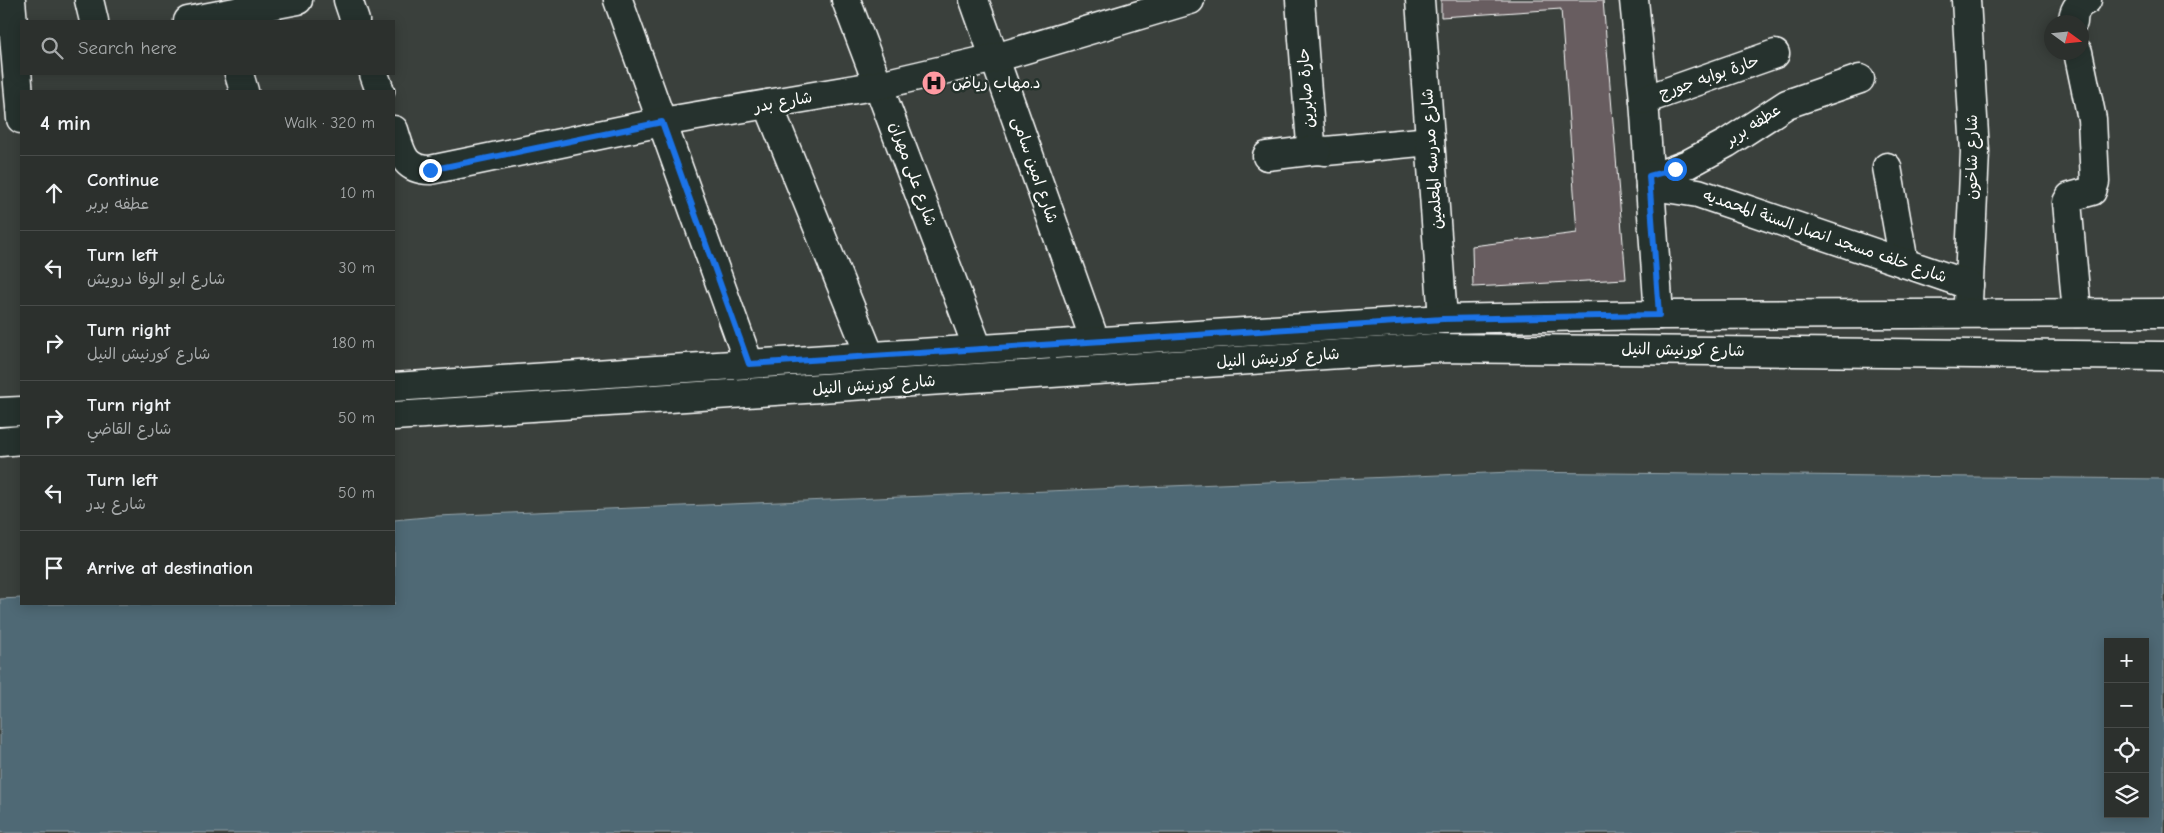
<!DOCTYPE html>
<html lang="en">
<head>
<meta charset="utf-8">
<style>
  :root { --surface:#2c302d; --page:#383c39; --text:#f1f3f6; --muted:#a6a9aa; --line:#484b49 }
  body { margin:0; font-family:"Comic Neue","Playpen Sans Arabic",sans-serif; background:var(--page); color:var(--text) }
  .controls { position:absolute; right:15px; bottom:15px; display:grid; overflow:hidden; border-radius:0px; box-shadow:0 2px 12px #0003 }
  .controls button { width:45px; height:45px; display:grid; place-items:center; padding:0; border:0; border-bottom:1px solid var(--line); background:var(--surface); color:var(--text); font:25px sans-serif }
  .compass { position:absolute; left:2044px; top:15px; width:45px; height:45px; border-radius:50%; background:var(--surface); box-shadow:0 2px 12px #0003; rotate:105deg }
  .stop { position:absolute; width:15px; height:15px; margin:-11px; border:4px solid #1a73e8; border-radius:50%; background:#fff }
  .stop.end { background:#1a73e8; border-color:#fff; box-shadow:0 1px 5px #0008 }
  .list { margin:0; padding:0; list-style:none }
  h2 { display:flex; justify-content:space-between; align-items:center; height:65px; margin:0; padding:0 20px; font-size:21px }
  h2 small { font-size:16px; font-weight:400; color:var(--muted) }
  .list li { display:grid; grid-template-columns:32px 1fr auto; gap:15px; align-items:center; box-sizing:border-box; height:75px; padding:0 20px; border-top:1px solid var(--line) }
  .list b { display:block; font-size:19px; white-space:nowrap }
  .list p { margin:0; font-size:16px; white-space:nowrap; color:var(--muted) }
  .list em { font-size:16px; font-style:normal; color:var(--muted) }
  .icon { flex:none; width:28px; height:28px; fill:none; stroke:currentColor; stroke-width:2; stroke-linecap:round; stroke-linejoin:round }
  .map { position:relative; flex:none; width:2164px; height:833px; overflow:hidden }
  .search { position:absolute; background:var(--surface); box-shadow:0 2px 12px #0003; left:20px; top:20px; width:375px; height:55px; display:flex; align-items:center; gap:12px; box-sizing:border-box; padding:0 18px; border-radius:0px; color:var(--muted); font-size:19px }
  .panel { position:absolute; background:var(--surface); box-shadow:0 2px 12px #0003; left:20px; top:90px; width:375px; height:515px; border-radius:0px }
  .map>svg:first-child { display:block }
  .water { fill:#506974; stroke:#96a5ac; fill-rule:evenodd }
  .building { fill:#685d60; stroke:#fff }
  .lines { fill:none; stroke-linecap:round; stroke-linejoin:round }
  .minor-casing { stroke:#fff; stroke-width:31 }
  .primary-casing { stroke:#fff; stroke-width:31 }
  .minor { stroke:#26332d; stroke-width:28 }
  .primary { stroke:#26332d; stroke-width:28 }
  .route { stroke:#1a73e8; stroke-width:6 }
  .labels { text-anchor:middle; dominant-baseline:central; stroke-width:5; stroke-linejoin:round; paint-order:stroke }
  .street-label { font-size:16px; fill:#fff; stroke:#26332d }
  .poi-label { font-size:16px; fill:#fff; stroke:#26332d; text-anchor:start }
</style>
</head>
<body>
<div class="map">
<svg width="2164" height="833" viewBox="0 0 2164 833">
  <rect width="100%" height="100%" fill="#3a403c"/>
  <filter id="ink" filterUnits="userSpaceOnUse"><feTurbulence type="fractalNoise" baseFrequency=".02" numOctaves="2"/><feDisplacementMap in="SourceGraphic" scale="10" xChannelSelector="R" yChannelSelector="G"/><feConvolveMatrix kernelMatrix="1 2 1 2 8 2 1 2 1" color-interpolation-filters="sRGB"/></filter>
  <g filter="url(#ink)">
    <path class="water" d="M1512,472L2164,479V833H0V599L21,598V604H394V520L437,516ZM2108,642H2145V814H2108Z"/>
    <polygon class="building" points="1441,0 1603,0 1626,279 1473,287 1472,246 1577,233 1561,9 1441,17"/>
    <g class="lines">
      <defs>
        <g id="minor">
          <polyline points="11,0 21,119"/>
          <polyline points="89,0 94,21"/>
          <polyline points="348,0 355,21"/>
          <polyline points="618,0 749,364"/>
          <polyline points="846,0 978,349"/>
          <polyline points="974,0 1095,341"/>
          <polyline points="1300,0 1311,144 1317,150 1326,151 1430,141"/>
          <polyline points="1420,0 1443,319"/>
          <polyline points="1634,0 1644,100 1659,315"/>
          <polyline points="1966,0 1975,152 1968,302"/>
          <polyline points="188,21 298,0"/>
          <path d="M2073,22C2073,12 2077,4 2087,0"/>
          <polyline points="239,74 244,91"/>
          <polyline points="374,74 380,91"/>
          <polyline points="1644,100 1775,54"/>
          <polyline points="768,104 870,356"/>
          <path d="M394,130C401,152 403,170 430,170L662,122L879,85L995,58L1190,0"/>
          <polyline points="1267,156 1317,150"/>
          <polyline points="1887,167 1904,263"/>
          <polyline points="1649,176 1662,174 1688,164 1727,143 1787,104 1860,79"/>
          <polyline points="1650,188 1666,188 1698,193 1969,285"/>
          <polyline points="2077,313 2067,202 2070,197 2092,191 2095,182 2092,119 2078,52"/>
        </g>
        <g id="primary">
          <polyline points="394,387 1443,319 1659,315 2164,313"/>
          <polyline points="0,412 21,411"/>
          <polyline points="394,416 1433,348 2164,356"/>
          <polyline points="0,442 21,440"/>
        </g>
      </defs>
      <use href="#minor" class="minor-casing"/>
      <use href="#primary" class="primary-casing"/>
      <use href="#minor" class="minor"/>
      <use href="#primary" class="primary"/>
    </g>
  </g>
  <g class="lines" filter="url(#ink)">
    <polyline class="route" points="430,170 662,122 749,364 1443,319 1659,315 1649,176 1675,169"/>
  </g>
  <defs>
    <symbol id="hospital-disc" viewBox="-11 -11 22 22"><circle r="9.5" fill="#ff9aa2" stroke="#26332d"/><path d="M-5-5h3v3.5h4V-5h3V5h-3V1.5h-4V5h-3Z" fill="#111"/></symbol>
  </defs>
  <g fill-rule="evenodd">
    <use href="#hospital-disc" x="920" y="69" width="28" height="28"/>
  </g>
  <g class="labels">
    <g class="street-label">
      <text transform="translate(1709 77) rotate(-19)">حارة بوابه جورج</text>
      <text transform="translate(1306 88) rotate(-94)">حارة صابرين</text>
      <text transform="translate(783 102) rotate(-10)">شارع بدر</text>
      <text transform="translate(1753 125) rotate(-33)">عطفه بربر</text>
      <text transform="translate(1972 157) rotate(-90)">شارع شاخون</text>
      <text transform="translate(1432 159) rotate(-94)">شارع مدرسه المعلمين</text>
      <text transform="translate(1035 170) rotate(71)">شارع امين سامى</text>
      <text transform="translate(913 174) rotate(70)">شارع على مهران</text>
      <text transform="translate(1825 236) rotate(19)">شارع خلف مسجد انصار السنة المحمديه</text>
      <text transform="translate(1683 350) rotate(1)">شارع كورنيش النيل</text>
      <text transform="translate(1278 358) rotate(-4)">شارع كورنيش النيل</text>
      <text transform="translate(874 385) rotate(-4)">شارع كورنيش النيل</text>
    </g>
    <g class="poi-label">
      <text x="952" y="83">د.مهاب رياض</text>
    </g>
  </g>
</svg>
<div class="controls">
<button>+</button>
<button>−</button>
<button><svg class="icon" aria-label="locate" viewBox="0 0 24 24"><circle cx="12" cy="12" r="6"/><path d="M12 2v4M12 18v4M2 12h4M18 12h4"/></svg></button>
<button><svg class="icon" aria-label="layers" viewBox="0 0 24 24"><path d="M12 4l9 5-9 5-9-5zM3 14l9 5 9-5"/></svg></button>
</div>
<svg class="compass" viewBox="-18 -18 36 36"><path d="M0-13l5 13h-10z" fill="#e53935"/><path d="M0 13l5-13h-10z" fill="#a6a9aa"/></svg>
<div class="stop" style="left:1675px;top:169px"></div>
<div class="stop end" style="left:430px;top:170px"></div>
<div class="search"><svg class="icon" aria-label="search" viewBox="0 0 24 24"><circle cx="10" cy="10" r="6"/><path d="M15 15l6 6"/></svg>Search here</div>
<section class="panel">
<h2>4 min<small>Walk · 320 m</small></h2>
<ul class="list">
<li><svg class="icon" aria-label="ahead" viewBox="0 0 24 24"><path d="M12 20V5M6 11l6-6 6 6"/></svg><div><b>Continue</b><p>عطفه بربر</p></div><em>10 m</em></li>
<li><svg class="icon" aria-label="left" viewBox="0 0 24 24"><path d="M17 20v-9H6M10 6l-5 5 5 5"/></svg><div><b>Turn left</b><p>شارع ابو الوفا درويش</p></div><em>30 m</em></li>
<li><svg class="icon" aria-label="right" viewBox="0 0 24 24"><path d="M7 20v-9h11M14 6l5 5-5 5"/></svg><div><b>Turn right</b><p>شارع كورنيش النيل</p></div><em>180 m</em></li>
<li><svg class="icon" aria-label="right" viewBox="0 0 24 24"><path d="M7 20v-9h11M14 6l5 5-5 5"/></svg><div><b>Turn right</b><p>شارع القاضي</p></div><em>50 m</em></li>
<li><svg class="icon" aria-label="left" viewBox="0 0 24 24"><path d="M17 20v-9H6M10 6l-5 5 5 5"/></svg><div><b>Turn left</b><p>شارع بدر</p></div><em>50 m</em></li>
<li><svg class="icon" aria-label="arrive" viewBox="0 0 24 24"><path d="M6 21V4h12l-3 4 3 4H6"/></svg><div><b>Arrive at destination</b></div></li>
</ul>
</section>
</div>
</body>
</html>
